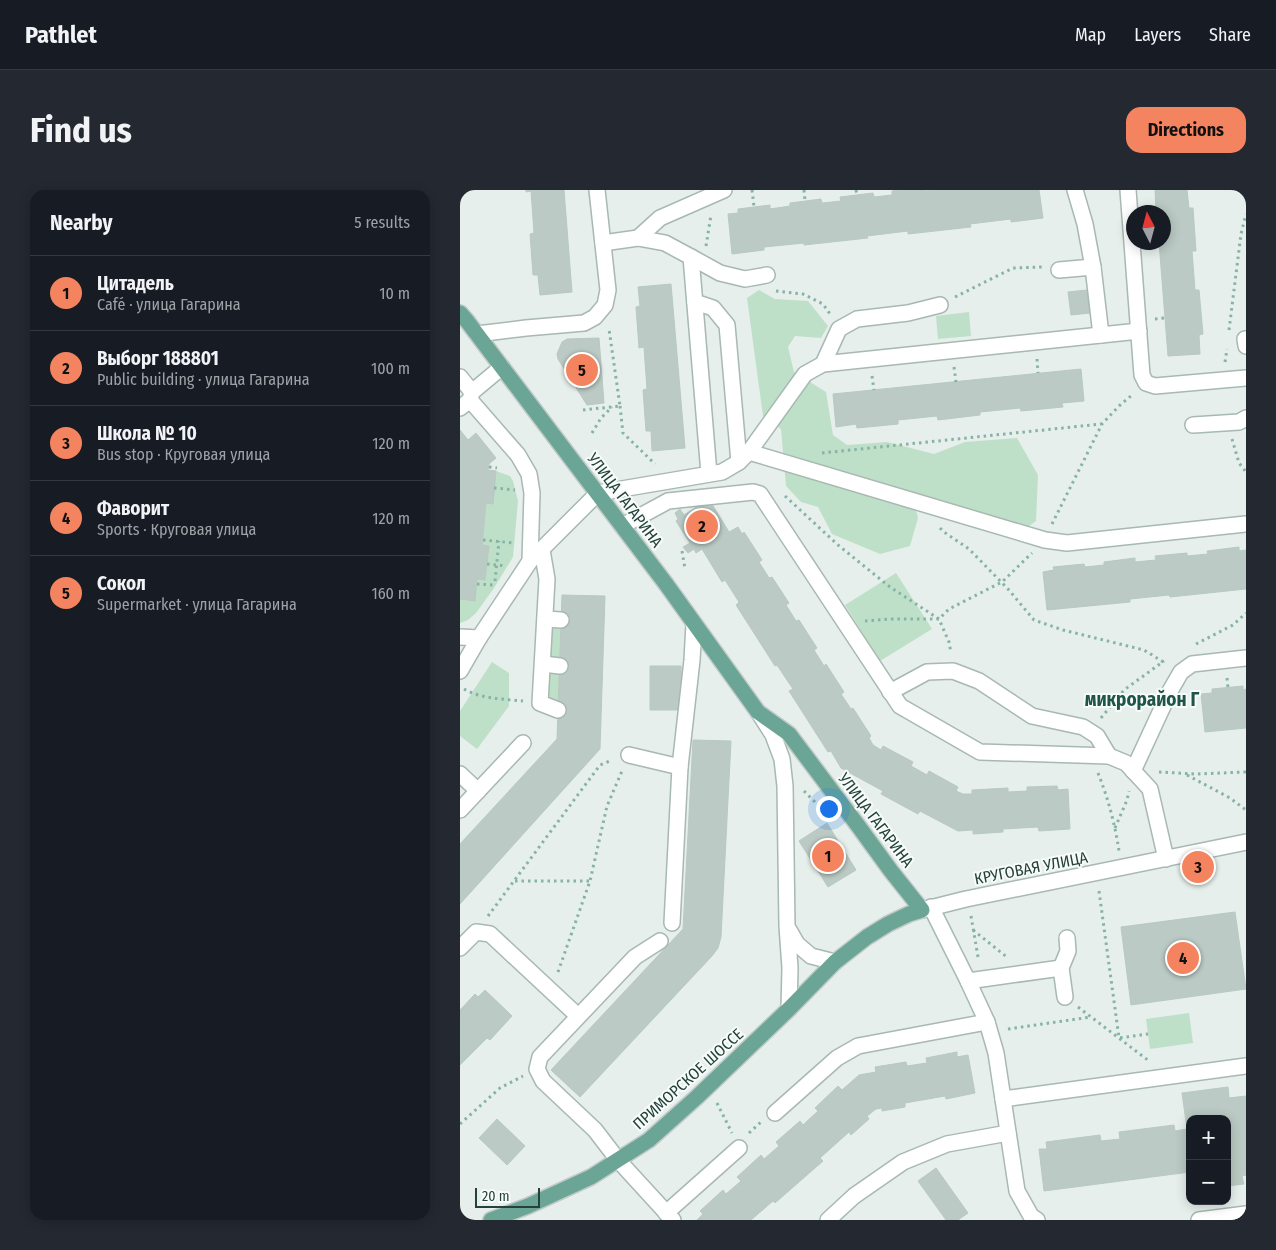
<!DOCTYPE html>
<html lang="en">
<head>
<meta charset="utf-8">
<style>
  :root { --surface:#171b24; --page:#242831; --text:#f1f3f6; --muted:#9ea1a6; --line:#363941; --accent:#f4845f }
  body { margin:0; font-family:"Fira Sans Condensed",sans-serif; background:var(--page); color:var(--text) }
  .controls { position:absolute; right:15px; bottom:15px; display:grid; overflow:hidden; border-radius:10px; box-shadow:0 2px 12px #0003 }
  .controls button { width:45px; height:45px; display:grid; place-items:center; padding:0; border:0; border-bottom:1px solid var(--line); background:var(--surface); color:var(--text); font:25px sans-serif }
  .compass { position:absolute; left:666px; top:15px; width:45px; height:45px; border-radius:50%; background:var(--surface); box-shadow:0 2px 12px #0003; rotate:354deg }
  .scale { position:absolute; left:15px; bottom:12px; width:65px; box-sizing:border-box; padding-left:5px; border:2px solid #24423a; border-top:0; font-size:14px; line-height:18px; white-space:nowrap; color:#24423a; -webkit-text-stroke:4px #f7fbf9; paint-order:stroke }
  .you { position:absolute; left:368px; top:618px; width:18px; height:18px; margin:-12px; border:4px solid #fff; border-radius:50%; background:#1a73e8; box-shadow:0 0 0 8px #1a73e833 }
  .badge { display:grid; place-items:center; width:32px; height:32px; border-radius:50%; background:var(--accent); color:#111; font-size:16px; font-weight:700 }
  .pin { position:absolute; translate:-50% -50%; border:2px solid #fff; box-shadow:0 1px 5px #0006 }
  .list { margin:0; padding:0; list-style:none }
  h2 { display:flex; justify-content:space-between; align-items:center; height:65px; margin:0; padding:0 20px; font-size:21px }
  h2 small { font-size:16px; font-weight:400; color:var(--muted) }
  .list li { display:grid; grid-template-columns:32px 1fr auto; gap:15px; align-items:center; box-sizing:border-box; height:75px; padding:0 20px; border-top:1px solid var(--line) }
  .list b { display:block; font-size:19px; white-space:nowrap }
  .list p { margin:0; font-size:16px; white-space:nowrap; color:var(--muted) }
  .list em { font-size:16px; font-style:normal; color:var(--muted) }
  .map { position:relative; flex:none; width:786px; height:1030px; overflow:hidden; border-radius:15px }
  header { display:flex; align-items:center; gap:30px; box-sizing:border-box; height:70px; padding:0 25px; background:var(--surface); border-bottom:1px solid var(--line) }
  header strong { font-size:24px }
  nav { display:flex; gap:28px; margin-inline-start:auto; font-size:18px }
  .intro { display:flex; align-items:center; justify-content:space-between; box-sizing:border-box; height:120px; padding:0 30px }
  h1 { margin:0; font-size:35px }
  .button { padding:12px 22px; border-radius:15px; background:var(--accent); color:#111; font-size:18px; font-weight:700 }
  main { display:flex; gap:30px; padding:0 30px }
  aside { flex:1; background:var(--surface); border-radius:15px; box-shadow:0 2px 12px #0003 }
  .map>svg:first-child { display:block }
  .green { fill:#bfe0c8 }
  .building { fill:#bbcac4; stroke:#b8c9c2 }
  .lines { fill:none; stroke-linecap:round; stroke-linejoin:round }
  .minor-casing { stroke:#a8b8b2; stroke-width:18 }
  .major-casing { stroke:#c2cac8; stroke-width:18 }
  .path { stroke:#86b3a5; stroke-width:3; stroke-dasharray:2.5 4; stroke-linecap:butt }
  .minor { stroke:#fff; stroke-width:15 }
  .major { stroke:#6aa596; stroke-width:15 }
  .labels { text-anchor:middle; dominant-baseline:central; stroke-width:4; stroke-linejoin:round; paint-order:stroke }
  .street-label { font-size:16px; fill:#24423a; stroke:#f7fbf9 }
  .quarter-label { font-size:19px; font-weight:bold; fill:#1f5548; stroke:#f7fbf9 }
</style>
</head>
<body>
<header>
<strong>Pathlet</strong>
<nav><a>Map</a><a>Layers</a><a>Share</a></nav>
</header>
<div class="intro"><h1>Find us</h1><a class="button">Directions</a></div>
<main>
<aside>
<h2>Nearby<small>5 results</small></h2>
<ul class="list">
<li><span class="badge">1</span><div><b>Цитадель</b><p>Café · улица Гагарина</p></div><em>10 m</em></li>
<li><span class="badge">2</span><div><b>Выборг 188801</b><p>Public building · улица Гагарина</p></div><em>100 m</em></li>
<li><span class="badge">3</span><div><b>Школа № 10</b><p>Bus stop · Круговая улица</p></div><em>120 m</em></li>
<li><span class="badge">4</span><div><b>Фаворит</b><p>Sports · Круговая улица</p></div><em>120 m</em></li>
<li><span class="badge">5</span><div><b>Сокол</b><p>Supermarket · улица Гагарина</p></div><em>160 m</em></li>
</ul>
</aside>
<div class="map">
<svg width="786" height="1030" viewBox="0 0 786 1030">
  <rect width="100%" height="100%" fill="#e6efeb"/>
  <g class="green">
    <polygon points="299,100 315,109 348,111 368,136 361,148 335,146 328,157 334,182 366,202 373,245 387,255 427,252 474,264 505,252 557,248 578,285 576,331 565,339 553,331 451,302 458,328 450,356 420,364 372,344 358,317 341,312 326,296 321,239 303,226 287,108"/>
    <polygon points="509,122 511,146 478,149 476,126"/>
    <polygon points="36,281 50,286 53,291 58,311 53,367 34,398 16,423 8,430 0,433 0,409 15,411 17,389 25,390 29,356 22,355 26,313"/>
    <polygon points="436,383 472,439 420,471 385,415"/>
    <polygon points="101,435 100,471 88,467 90,439"/>
    <polygon points="32,472 49,483 49,516 17,559 0,546 0,521"/>
    <polygon points="100,481 98,514 86,507 87,485"/>
    <polygon points="729,823 733,853 690,859 686,829"/>
  </g>
  <g class="building">
    <polygon points="66,0 104,0 112,102 80,105 78,85 73,85 70,44 74,43 71,1 66,2"/>
    <polygon points="444,0 465,0 465,1 475,0 579,0 583,28 551,32 551,29 510,34 511,37 448,44 448,41 407,46 408,48 344,55 344,53 304,57 304,60 272,64 268,24 278,23 278,19 310,15 310,19 330,16 330,13 361,9 362,13 381,11 380,7 413,3 414,7 432,5 432,1"/>
    <polygon points="695,0 727,0 729,18 733,18 736,61 732,61 735,100 739,100 743,144 739,145 740,164 708,166 699,52 704,52 704,22 696,22"/>
    <polygon points="211,94 225,258 192,261 191,241 186,241 183,200 187,199 184,157 179,158 176,117 180,116 178,97"/>
    <polygon points="627,100 630,123 611,125 608,102"/>
    <polygon points="139,148 144,213 127,215 98,169 97,164 102,152 107,149"/>
    <polygon points="621,179 624,211 602,213 603,217 561,221 560,218 520,222 520,225 478,230 477,226 438,230 438,234 397,238 396,234 376,237 373,204"/>
    <polygon points="0,240 8,250 16,243 36,268 29,274 28,280 36,281 33,314 26,313 22,355 29,356 25,390 17,389 15,411 0,409"/>
    <polygon points="249,309 269,342 278,337 282,344 284,342 302,370 299,372 309,388 312,387 329,413 326,415 336,431 339,430 357,458 354,460 364,476 366,474 384,502 381,504 391,519 393,518 411,546 409,548 413,555 421,560 423,556 453,572 451,576 467,585 469,581 498,597 496,601 503,604 512,604 512,600 548,598 548,602 567,601 567,597 597,596 598,600 608,599 610,639 579,641 578,637 543,639 543,642 513,644 513,640 498,641 460,621 458,624 421,604 423,601 381,578 371,561 368,562 329,501 333,499 317,475 315,476 276,415 279,412 265,390 262,392 242,359 236,363 234,359 228,363 223,357 230,353 216,331 218,329 215,323 220,319 224,325"/>
    <polygon points="779,357 779,361 786,360 786,399 710,407 709,405 670,409 670,412 587,420 583,382 594,380 593,377 624,374 625,377 644,375 644,372 675,368 675,372 696,370 695,366 727,363 727,366 748,364 747,361"/>
    <polygon points="102,405 145,406 140,559 0,714 0,654 97,549"/>
    <polygon points="190,476 221,476 222,520 190,520"/>
    <polygon points="783,496 783,500 786,499 786,538 745,542 741,504 752,503 752,499"/>
    <polygon points="233,550 271,551 261,747 258,758 252,766 120,907 91,880 223,739"/>
    <polygon points="367,633 396,680 368,697 339,651"/>
    <polygon points="775,722 786,799 671,815 661,737"/>
    <polygon points="25,800 52,826 30,850 27,848 0,875 0,820 15,804 18,807"/>
    <polygon points="497,862 497,867 508,865 515,903 486,909 485,906 445,913 445,917 422,921 422,918 416,919 407,926 409,929 391,945 389,942 360,968 363,971 315,1013 313,1011 291,1030 237,1030 243,1024 240,1021 263,1000 266,1004 281,991 277,987 301,965 304,969 319,956 316,952 340,931 343,935 358,921 355,918 378,896 382,900 399,885 416,882 415,877 446,872 447,876 467,873 466,868"/>
    <polygon points="768,897 769,908 786,906 786,985 782,986 784,994 767,996 767,929 730,929 730,982 584,1001 579,959 587,959 586,952 640,945 641,951 660,949 659,942 714,935 715,941 727,939 722,903"/>
    <polygon points="37,929 65,956 47,975 19,948"/>
    <polygon points="476,978 508,1023 498,1030 486,1030 458,991"/>
  </g>
  <g class="lines">
    <defs>
      <g id="minor">
        <polyline points="615,0 625,34 633,77"/>
        <polyline points="668,0 682,185 686,193 695,196 786,188"/>
        <polyline points="178,48 200,28 264,0"/>
        <polyline points="143,53 178,48 205,53 231,67 249,284"/>
        <polyline points="231,67 260,83 285,89 307,85"/>
        <polyline points="599,80 633,77 641,145"/>
        <polyline points="235,112 253,118 267,135 279,272"/>
        <polyline points="17,144 66,138 124,133 135,127 145,115 148,100 137,0"/>
        <polyline points="785,149 786,156"/>
        <polyline points="363,174 379,139 397,129 448,123 480,115"/>
        <polyline points="0,187 12,202"/>
        <polyline points="10,210 58,265 69,284 72,303 70,371"/>
        <polyline points="0,218 10,210 12,202 42,177"/>
        <polyline points="733,235 779,232 786,228"/>
        <polyline points="289,262 585,350 607,353 786,334"/>
        <polyline points="162,336 208,311 293,302 300,304 440,516 520,562 649,566 666,573 690,599 706,669"/>
        <polyline points="82,360 87,389 80,513 98,520"/>
        <polyline points="85,429 101,430"/>
        <polyline points="0,447 19,448 70,371 138,303 262,282 279,272 289,262 345,184 363,174 679,141"/>
        <polyline points="83,474 100,476"/>
        <polyline points="0,481 19,448"/>
        <polyline points="430,502 467,482 493,481 519,491 572,526 623,537 637,546 649,566"/>
        <polyline points="299,523 313,545 322,569 325,596 327,736 330,778 329,819"/>
        <polyline points="169,565 220,577"/>
        <polyline points="673,581 710,501 721,482 732,474 786,468"/>
        <polyline points="0,584 18,601"/>
        <polyline points="0,620 63,553"/>
        <polyline points="471,717 508,791 527,832 536,863 557,1001 571,1026 577,1030"/>
        <polyline points="462,720 506,709 786,652"/>
        <polyline points="212,733 220,577 232,470 234,434"/>
        <polyline points="329,740 337,754 351,766 375,772"/>
        <polyline points="200,751 175,767 80,867 77,879 83,891 135,940 158,970 213,1030"/>
        <polyline points="0,758 16,742 30,744 118,826"/>
        <polyline points="508,791 601,778"/>
        <polyline points="605,807 601,778 608,761 607,748"/>
        <polyline points="543,909 786,876"/>
        <polyline points="315,923 377,868 398,856 527,832"/>
        <polyline points="206,1023 279,958"/>
        <polyline points="368,1030 394,1006 443,972 487,954 548,943"/>
        <polyline points="739,1030 786,1024"/>
      </g>
      <polyline id="major" points="0,123 7,131 206,394 298,522 329,544 399,637 431,681 462,720 449,724 428,734 407,747 375,772 329,819 237,907 189,950 131,987 68,1016 31,1030"/>
    </defs>
    <use href="#minor" class="minor-casing"/>
    <use href="#major" class="major-casing"/>
    <g class="path">
      <polyline points="292,0 294,17"/>
      <polyline points="344,0 345,11"/>
      <polyline points="396,0 397,5"/>
      <polyline points="246,56 251,25"/>
      <polyline points="316,101 343,104 363,114 370,124"/>
      <polyline points="495,107 553,78 582,77"/>
      <polyline points="695,129 704,128"/>
      <polyline points="769,140 781,44 786,24"/>
      <polyline points="577,169 578,183"/>
      <polyline points="765,172 767,159"/>
      <polyline points="494,177 496,192"/>
      <polyline points="412,186 414,200"/>
      <polyline points="160,216 163,243 195,274"/>
      <polyline points="123,220 160,216 149,139"/>
      <polyline points="132,243 141,228 152,217"/>
      <polyline points="772,249 779,273 786,282"/>
      <polyline points="362,263 641,234"/>
      <polyline points="29,277 37,278"/>
      <polyline points="34,298 55,300"/>
      <polyline points="325,306 378,355 430,397 479,429 489,452 491,463"/>
      <polyline points="592,334 642,234 659,216 672,205"/>
      <polyline points="480,338 484,342 509,359 548,399 574,430 603,440 684,460 705,473"/>
      <polyline points="23,350 54,353"/>
      <polyline points="222,361 225,379"/>
      <polyline points="27,374 46,376"/>
      <polyline points="35,391 39,351"/>
      <polyline points="17,394 33,395"/>
      <polyline points="405,431 429,429 479,429 489,419 542,392 572,363"/>
      <polyline points="736,454 773,435 786,423"/>
      <polyline points="767,488 768,498"/>
      <path d="M4,499C21,509 44,509 63,511"/>
      <polyline points="641,528 664,500 704,471"/>
      <polyline points="699,582 736,584 786,582"/>
      <path d="M638,583C648,608 655,634 659,661"/>
      <polyline points="727,585 770,608 786,620"/>
      <polyline points="344,601 357,614"/>
      <polyline points="655,638 667,610 669,601"/>
      <polyline points="55,691 130,691"/>
      <polyline points="639,701 659,848 688,844"/>
      <polyline points="28,726 140,575 152,570"/>
      <polyline points="511,726 518,767"/>
      <polyline points="513,740 548,768"/>
      <polyline points="98,782 130,691 147,616 162,581"/>
      <polyline points="618,817 689,871"/>
      <polyline points="548,839 631,827"/>
      <polyline points="257,913 272,943"/>
      <polyline points="0,934 40,898 63,886"/>
      <polyline points="289,943 301,932"/>
    </g>
    <use href="#minor" class="minor"/>
    <use href="#major" class="major"/>
  </g>
  <g class="labels">
    <g class="street-label">
      <text transform="translate(165 310) rotate(53)">УЛИЦА ГАГАРИНА</text>
      <text transform="translate(416 630) rotate(53)">УЛИЦА ГАГАРИНА</text>
      <text transform="translate(571 678) rotate(-11)">КРУГОВАЯ УЛИЦА</text>
      <text transform="translate(228 889) rotate(-42)">ПРИМОРСКОЕ ШОССЕ</text>
    </g>
    <g class="quarter-label">
      <text x="682" y="509">микрорайон Г</text>
    </g>
  </g>
</svg>
<div class="controls">
<button>+</button>
<button>−</button>
</div>
<svg class="compass" viewBox="-18 -18 36 36"><path d="M0-13l5 13h-10z" fill="#e53935"/><path d="M0 13l5-13h-10z" fill="#9ea1a6"/></svg>
<div class="scale">20 m</div>
<div class="you"></div>
<div class="pin badge" style="left:368px;top:666px">1</div>
<div class="pin badge" style="left:242px;top:336px">2</div>
<div class="pin badge" style="left:738px;top:677px">3</div>
<div class="pin badge" style="left:723px;top:768px">4</div>
<div class="pin badge" style="left:122px;top:180px">5</div>
</div>
</main>
</body>
</html>
